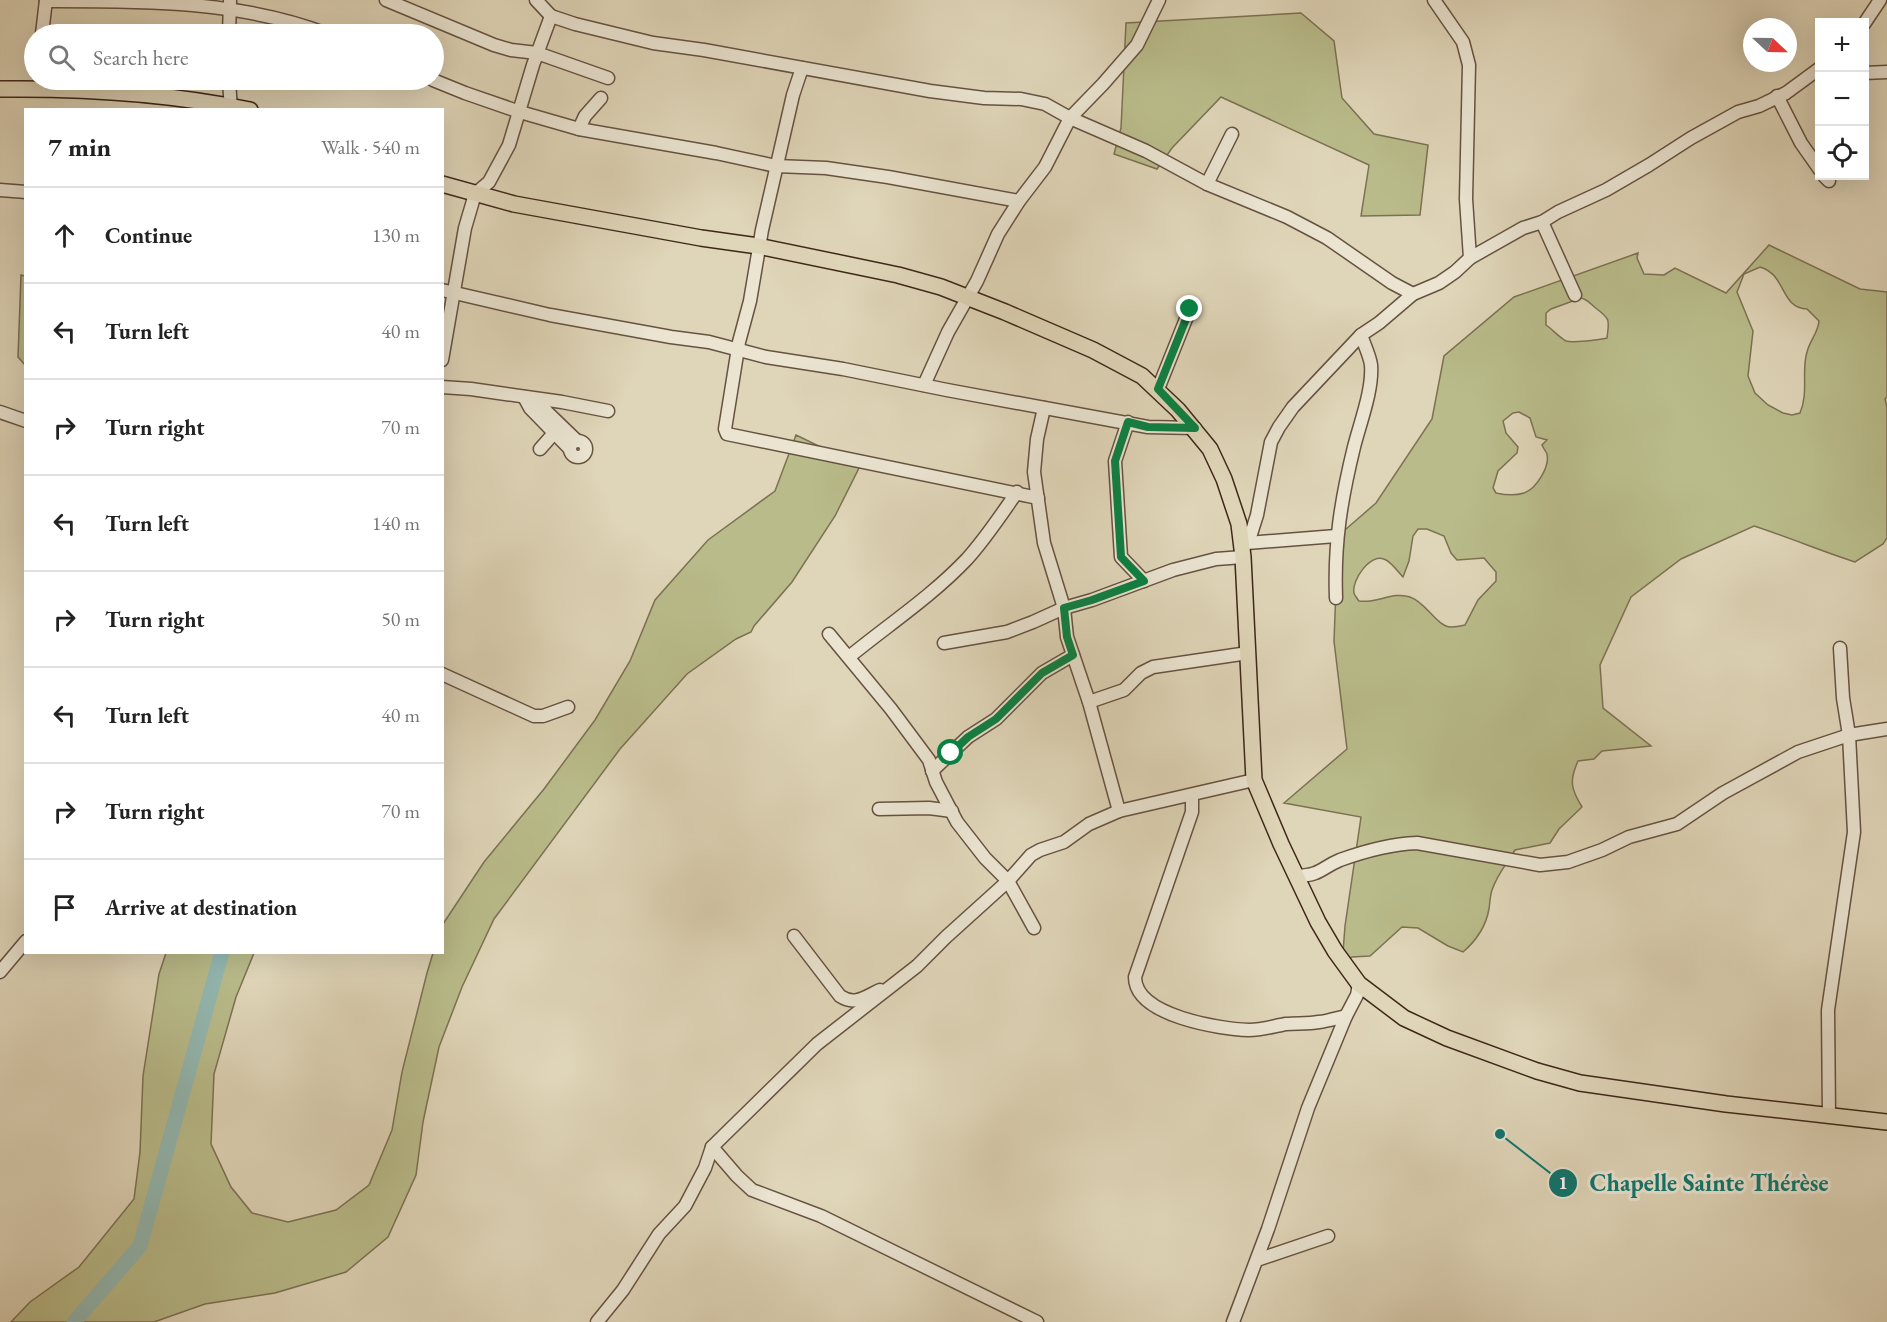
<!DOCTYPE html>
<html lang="en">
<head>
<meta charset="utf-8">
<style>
  :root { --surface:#fff; --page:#f2f2f2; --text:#222; --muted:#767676; --line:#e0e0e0 }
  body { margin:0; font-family:"EB Garamond",serif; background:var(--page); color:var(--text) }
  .controls { position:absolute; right:18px; top:18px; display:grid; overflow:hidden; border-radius:0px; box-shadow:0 6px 24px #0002 }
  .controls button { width:54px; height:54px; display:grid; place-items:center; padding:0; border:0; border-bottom:2px solid var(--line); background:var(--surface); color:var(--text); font:30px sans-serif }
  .compass { position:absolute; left:1743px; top:18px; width:54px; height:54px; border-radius:50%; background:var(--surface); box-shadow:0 6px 24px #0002; rotate:112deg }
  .stop { position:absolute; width:18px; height:18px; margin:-14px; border:4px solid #0b8043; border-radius:50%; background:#fff }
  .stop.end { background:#0b8043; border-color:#fff; box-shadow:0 2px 6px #0008 }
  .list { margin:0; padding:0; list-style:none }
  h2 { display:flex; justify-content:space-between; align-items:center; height:78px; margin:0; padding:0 24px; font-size:26px }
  h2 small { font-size:20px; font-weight:400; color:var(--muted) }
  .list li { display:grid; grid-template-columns:39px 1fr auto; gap:18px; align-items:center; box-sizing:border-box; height:96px; padding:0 24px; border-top:2px solid var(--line) }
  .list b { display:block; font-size:22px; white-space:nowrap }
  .list em { font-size:20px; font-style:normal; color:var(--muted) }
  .icon { flex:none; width:33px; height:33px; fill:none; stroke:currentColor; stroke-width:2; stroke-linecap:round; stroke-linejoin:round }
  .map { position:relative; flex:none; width:1887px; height:1322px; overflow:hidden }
  .search { position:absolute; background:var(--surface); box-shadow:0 6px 24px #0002; left:24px; top:24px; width:420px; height:66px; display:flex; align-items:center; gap:15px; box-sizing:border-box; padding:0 21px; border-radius:33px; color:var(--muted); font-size:22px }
  .panel { position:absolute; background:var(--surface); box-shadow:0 6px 24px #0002; left:24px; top:108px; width:420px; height:846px; border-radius:0px }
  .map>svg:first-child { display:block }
  .green { fill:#b9bb8a; stroke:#7c7152; stroke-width:1.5; fill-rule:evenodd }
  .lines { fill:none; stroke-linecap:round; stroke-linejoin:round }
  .river { stroke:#93b8b1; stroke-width:15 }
  .minor-casing { stroke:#665242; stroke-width:15 }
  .major-casing { stroke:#3e271a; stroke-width:18 }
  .minor { stroke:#eae4d1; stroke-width:12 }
  .major { stroke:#dfd5b8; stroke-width:15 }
  .route { stroke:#0b8043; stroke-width:8 }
  .leader { fill:none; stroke:#0f766e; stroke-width:2 }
  .callout-dot { fill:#0f766e; stroke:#eae4d1; stroke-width:2 }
  .mark-label { font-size:18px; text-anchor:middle; font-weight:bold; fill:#fff }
  .callout-label { font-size:24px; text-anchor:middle; font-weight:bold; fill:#0f766e; stroke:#eae4d1; stroke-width:6; stroke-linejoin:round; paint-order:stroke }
</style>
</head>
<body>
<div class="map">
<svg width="1887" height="1322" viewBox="0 0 1887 1322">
  <rect width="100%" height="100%" fill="#dfd5b8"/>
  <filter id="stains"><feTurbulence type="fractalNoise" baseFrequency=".00333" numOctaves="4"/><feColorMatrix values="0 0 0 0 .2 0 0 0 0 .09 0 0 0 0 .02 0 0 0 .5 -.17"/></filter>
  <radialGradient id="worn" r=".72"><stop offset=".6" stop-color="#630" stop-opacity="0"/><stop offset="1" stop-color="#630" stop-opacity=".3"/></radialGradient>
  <g class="green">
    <polygon points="1301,13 1334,41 1342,98 1374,134 1428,145 1420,215 1361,216 1369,165 1221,97 1172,148 1157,169 1114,154 1121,128 1126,23"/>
    <path d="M1769,245L1860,289L1887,292V397L1885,399L1887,407V538L1883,544L1855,562C1821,551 1788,537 1754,526L1681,559L1631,597L1600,665L1603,708L1651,746L1602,751L1594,759L1578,761C1569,781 1571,789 1582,807L1559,829L1550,843L1515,850C1507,863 1497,875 1492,890C1490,896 1490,902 1489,909C1486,926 1477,940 1463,952L1448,946L1418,928L1402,927L1370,956L1352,957L1342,965L1345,926L1361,817L1284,803L1347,749L1334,641L1338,536L1376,503L1432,419L1444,356L1514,297L1638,253L1637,258L1644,274L1664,275L1675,268L1726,293ZM1760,267C1787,275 1780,308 1807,309L1819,321C1818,333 1810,340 1807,352C1801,371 1809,392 1800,413L1792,415L1783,413L1768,405L1755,393L1748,376L1753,331L1737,292L1744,274ZM1581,298C1589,300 1591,305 1597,309C1611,320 1609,320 1607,338C1600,340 1572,343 1566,341C1559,337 1553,330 1546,325V313L1551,309ZM1519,412L1530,418L1536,437L1547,440L1542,445C1543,447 1546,452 1547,454C1550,467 1536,489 1524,493C1515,496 1505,495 1496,493L1493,488L1498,471L1517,453L1518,447L1506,433L1503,421L1513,413ZM1418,529H1427L1444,536L1451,553L1457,560L1484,558L1496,572V581L1478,600L1465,625C1461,626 1456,627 1451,627C1437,627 1426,602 1410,597C1393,591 1376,604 1359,601C1358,600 1354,594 1354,593C1351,581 1371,551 1386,560C1392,563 1398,572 1403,577L1409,561L1413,536Z"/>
    <polygon points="21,275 25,276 25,365 18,357"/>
    <polygon points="796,435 860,466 835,516 792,582 754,626 751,632 736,639 687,674 620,749 494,919 462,987 439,1047 423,1122 416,1175 388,1237 346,1272 275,1293 205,1304 154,1322 11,1322 30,1302 79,1267 134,1199 140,1152 143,1076 159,974 166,953 254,953 236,997 214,1074 211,1144 231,1187 252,1213 288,1222 336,1210 369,1185 392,1130 402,1072 427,973 433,953 442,952 443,924 484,862 544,789 595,720 630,661 655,600 708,540 775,491"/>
  </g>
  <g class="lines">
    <polyline class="river" points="74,1322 140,1246 222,952"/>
    <defs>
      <g id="minor">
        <polyline points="386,0 494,45 511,50 537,53 608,78"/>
        <polyline points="536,0 551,16"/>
        <polyline points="1159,0 1137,45 1103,84 1070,118 1146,151 1207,184 1287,217 1327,238 1392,283 1413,294"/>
        <polyline points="1434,0 1463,42 1469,65 1466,199 1470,258"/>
        <path d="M46,1C140,1 239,0 327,34"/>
        <polyline points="1864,24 1880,0"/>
        <polyline points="42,34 46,0"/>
        <polyline points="229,34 230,1"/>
        <polyline points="802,68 793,95 762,230 750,301 739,342 725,429 727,434 1038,498"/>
        <polyline points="1864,73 1887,72"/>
        <polyline points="229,80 231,110"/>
        <polyline points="433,80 465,93 520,112 579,129 716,153 776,166 826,168 888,177 1019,201"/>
        <polyline points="1777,96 1801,143 1820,170"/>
        <polyline points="579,129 585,116 601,98"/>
        <polyline points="1824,176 1829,181"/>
        <polyline points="1207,184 1232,134"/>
        <polyline points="0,190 26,192"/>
        <polyline points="1542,222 1575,295"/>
        <polyline points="442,290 550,315 671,337 709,342 766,357 843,369 947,390 1148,427 1195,428"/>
        <polyline points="442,360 465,228 475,194 489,182 509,145 533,65 551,16 575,24 653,43 704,50 930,91 984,98 1021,99 1045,104 1070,118 1045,167 1019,201 998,234 977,281 948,332 924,385"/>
        <polyline points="442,387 471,389 562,402 608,411"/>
        <polyline points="1158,389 1190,309"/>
        <polyline points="524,397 530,408 570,449"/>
        <polyline points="536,399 547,412 577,441"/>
        <polyline points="1044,408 1037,439 1034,472 1044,543 1064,608 1067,637 1089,702 1119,811"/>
        <polyline points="0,412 26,421"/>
        <polyline points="1128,422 1115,461 1121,557 1144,581"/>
        <circle cx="578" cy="449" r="8"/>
        <polyline points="540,449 555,432"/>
        <polyline points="1247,543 1336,536"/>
        <polyline points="1242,550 1251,534 1257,515 1271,442 1279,427 1293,407 1361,335 1379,323 1413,294 1439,283 1455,272 1470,258 1523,228 1542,222 1558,212 1606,190 1649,165 1691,138 1738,112 1759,106 1786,93 1820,68"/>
        <path d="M1336,598C1334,543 1341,500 1354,447C1360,423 1373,390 1371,365C1370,356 1364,344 1361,335"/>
        <polyline points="829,634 891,709 929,760 936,782 957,822 985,858 1008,881 1034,928"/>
        <polyline points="944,643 1007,632 1033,622 1064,608 1092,600 1173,570 1216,559 1243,557"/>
        <path d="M849,657C888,625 932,596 967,559C986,538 1001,515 1017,492"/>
        <polyline points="442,674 534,716 543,716 568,707"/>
        <polyline points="1089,702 1124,690 1141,673 1153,667 1248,653"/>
        <polyline points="932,771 968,737 996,719 1042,673 1073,655"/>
        <path d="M1192,795V812L1135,977C1135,1016 1220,1029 1249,1030C1262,1030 1274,1026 1286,1024C1297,1023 1308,1024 1319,1022C1328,1021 1337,1018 1346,1016"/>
        <polyline points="879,809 929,808 952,811"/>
        <path d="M1298,876C1321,875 1321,868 1340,860C1365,851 1391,844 1417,843L1540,865L1568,862L1602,850L1629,837L1677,824L1723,793L1798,752L1849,735L1887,729"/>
        <path d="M794,936L840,996C855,1006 865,997 880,990"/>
        <polyline points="0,972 26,941"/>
        <polyline points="1829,1116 1828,1010 1854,832 1849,735 1843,698 1840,648"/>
        <polyline points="712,1147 737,1176 752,1190 821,1216 1037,1322"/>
        <polyline points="1257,1260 1328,1236"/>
        <polyline points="597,1322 623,1290 659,1234 685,1206 705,1168 712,1147 817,1044 917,966 946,937 1008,881 1031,855 1040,850 1064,842 1089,824 1119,811 1254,780"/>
        <polyline points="1233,1322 1268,1229 1308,1108 1346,1016 1357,995 1359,984"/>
      </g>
      <g id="major">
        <path d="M0,89C83,88 168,93 250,110"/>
        <polyline points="442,184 514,204 701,238 758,246 898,275 941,287 1005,312 1093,350 1142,376 1178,410 1210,449 1224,479 1239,524 1243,557 1254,780 1281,844 1318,922 1335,951 1359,984 1404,1018 1447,1038 1537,1071 1580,1083 1726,1104 1887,1122"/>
      </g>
    </defs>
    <use href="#minor" class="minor-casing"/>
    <use href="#major" class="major-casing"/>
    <use href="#minor" class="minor"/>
    <use href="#major" class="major"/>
  </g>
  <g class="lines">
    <polyline class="route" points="951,753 968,737 996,719 1042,673 1073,655 1067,637 1064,608 1092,600 1144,581 1121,557 1115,461 1128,422 1148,427 1195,428 1158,389 1190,309"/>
  </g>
  <path class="leader" d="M1500 1134L1563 1183"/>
  <g class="callout-dot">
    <circle cx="1500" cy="1134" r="6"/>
    <circle cx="1563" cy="1183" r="15"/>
  </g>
  <g class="mark-label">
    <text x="1563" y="1189">1</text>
  </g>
  <g class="callout-label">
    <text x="1709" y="1191">Chapelle Sainte Thérèse</text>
  </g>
  <rect width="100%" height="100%" filter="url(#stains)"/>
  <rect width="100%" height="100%" fill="url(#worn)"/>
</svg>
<div class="controls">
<button>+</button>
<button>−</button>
<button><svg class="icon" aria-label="locate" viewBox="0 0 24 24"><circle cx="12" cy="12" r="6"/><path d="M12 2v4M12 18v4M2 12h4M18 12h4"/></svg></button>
</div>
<svg class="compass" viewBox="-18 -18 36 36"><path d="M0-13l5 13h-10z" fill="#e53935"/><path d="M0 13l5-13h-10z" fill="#767676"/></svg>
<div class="stop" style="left:951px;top:753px"></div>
<div class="stop end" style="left:1190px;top:309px"></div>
<div class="search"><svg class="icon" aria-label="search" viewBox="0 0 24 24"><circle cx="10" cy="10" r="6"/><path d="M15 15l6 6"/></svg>Search here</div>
<section class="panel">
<h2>7 min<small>Walk · 540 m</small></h2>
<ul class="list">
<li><svg class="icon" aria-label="ahead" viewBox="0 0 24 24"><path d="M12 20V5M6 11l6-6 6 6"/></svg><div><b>Continue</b></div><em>130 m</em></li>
<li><svg class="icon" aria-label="left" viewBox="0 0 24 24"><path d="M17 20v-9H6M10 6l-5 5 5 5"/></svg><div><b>Turn left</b></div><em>40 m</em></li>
<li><svg class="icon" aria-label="right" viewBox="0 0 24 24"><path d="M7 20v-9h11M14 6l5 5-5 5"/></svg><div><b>Turn right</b></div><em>70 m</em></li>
<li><svg class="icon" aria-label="left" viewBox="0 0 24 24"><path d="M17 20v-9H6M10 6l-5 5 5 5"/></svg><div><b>Turn left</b></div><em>140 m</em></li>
<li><svg class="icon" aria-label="right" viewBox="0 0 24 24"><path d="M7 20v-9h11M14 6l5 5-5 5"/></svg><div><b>Turn right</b></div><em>50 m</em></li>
<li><svg class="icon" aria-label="left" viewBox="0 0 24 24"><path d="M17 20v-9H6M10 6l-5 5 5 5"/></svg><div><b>Turn left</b></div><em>40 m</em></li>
<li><svg class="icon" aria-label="right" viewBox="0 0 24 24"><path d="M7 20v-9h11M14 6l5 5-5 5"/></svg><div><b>Turn right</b></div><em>70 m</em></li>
<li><svg class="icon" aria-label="arrive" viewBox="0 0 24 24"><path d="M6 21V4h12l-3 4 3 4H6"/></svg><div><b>Arrive at destination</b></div></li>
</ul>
</section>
</div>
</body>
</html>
